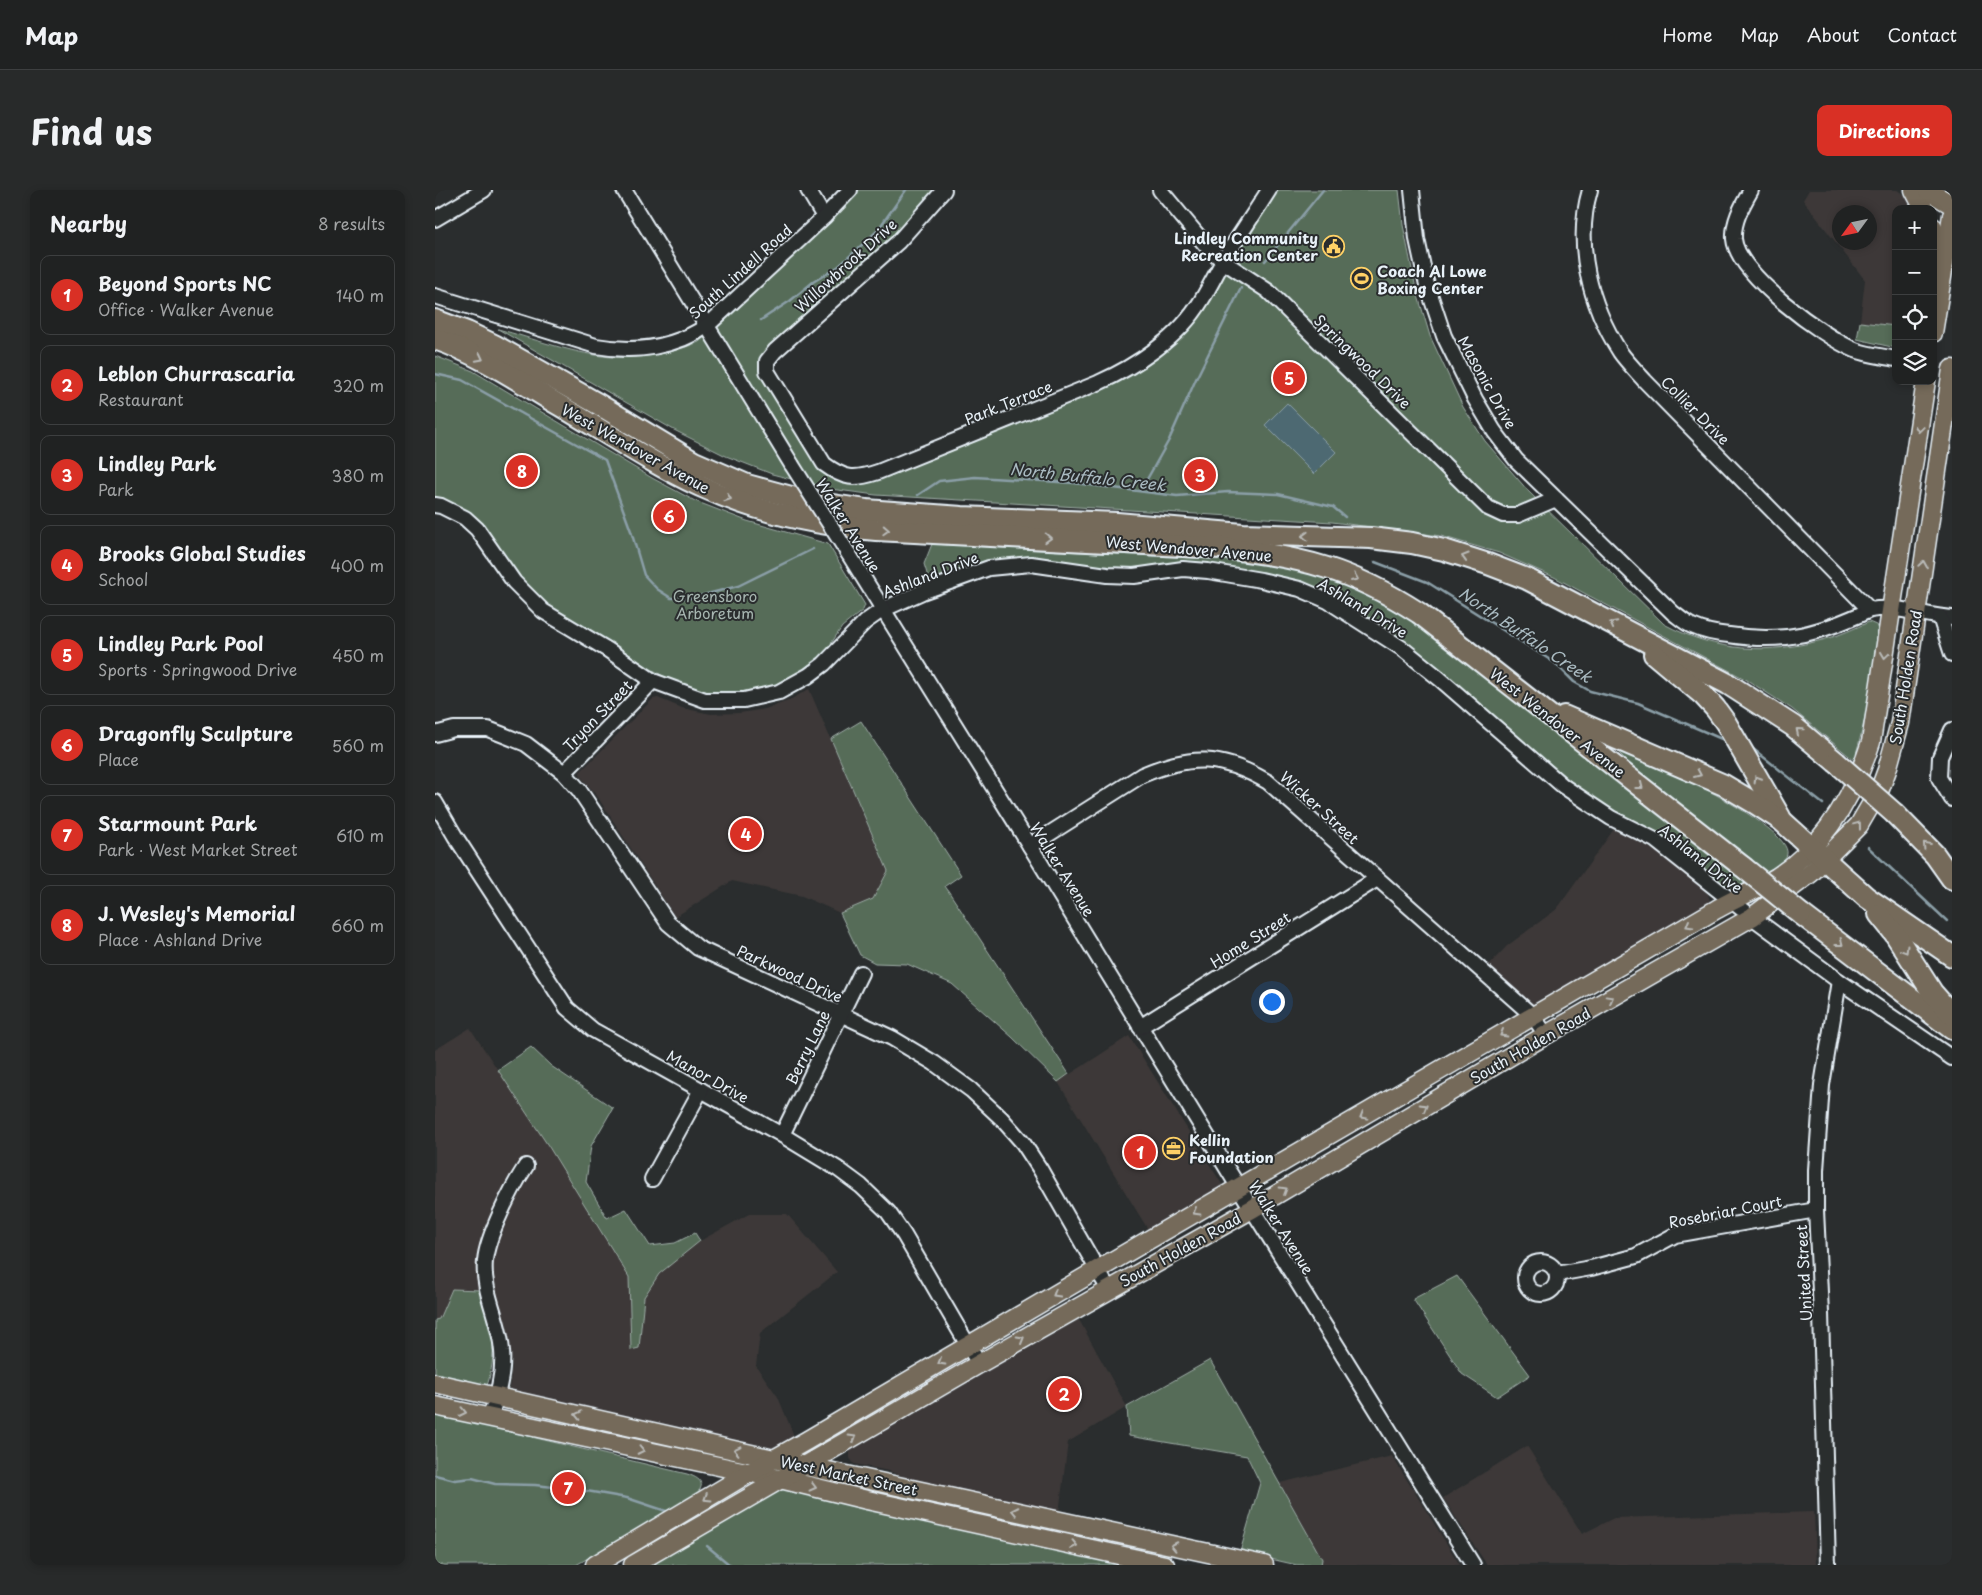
<!DOCTYPE html>
<html lang="en">
<head>
<meta charset="utf-8">
<style>
  :root { --surface:#202222; --page:#282a2a; --text:#f1f3f6; --muted:#a2a4a5; --line:#3d3f40; --accent:#d93025 }
  body { margin:0; font-family:"Playpen Sans",sans-serif; background:var(--page); color:var(--text) }
  .controls { position:absolute; right:15px; top:15px; display:grid; overflow:hidden; border-radius:10px; box-shadow:0 2px 8px #0003 }
  .controls button { width:45px; height:45px; display:grid; place-items:center; padding:0; border:0; border-bottom:1px solid var(--line); background:var(--surface); color:var(--text); font:25px sans-serif }
  .compass { position:absolute; left:1397px; top:15px; width:45px; height:45px; border-radius:50%; background:var(--surface); box-shadow:0 2px 8px #0003; rotate:237deg }
  .you { position:absolute; left:836px; top:811px; width:18px; height:18px; margin:-12px; border:4px solid #fff; border-radius:50%; background:#1a73e8; box-shadow:0 0 0 8px #1a73e833 }
  .badge { display:grid; place-items:center; width:32px; height:32px; border-radius:50%; background:var(--accent); color:#fff; font-size:16px; font-weight:700 }
  .pin { position:absolute; translate:-50% -50%; border:2px solid #fff; box-shadow:0 1px 5px #0006 }
  .list { margin:0; padding:0; list-style:none }
  h2 { display:flex; justify-content:space-between; align-items:center; height:65px; margin:0; padding:0 20px; font-size:21px }
  h2 small { font-size:16px; font-weight:400; color:var(--muted) }
  .list li { display:grid; grid-template-columns:32px 1fr auto; gap:15px; align-items:center; box-sizing:border-box; height:80px; margin:0 10px 10px; padding:0 10px; border:1px solid var(--line); border-radius:10px }
  .list b { display:block; font-size:19px; white-space:nowrap }
  .list p { margin:0; font-size:16px; white-space:nowrap; color:var(--muted) }
  .list em { font-size:16px; font-style:normal; color:var(--muted) }
  .icon { flex:none; width:28px; height:28px; fill:none; stroke:currentColor; stroke-width:2; stroke-linecap:round; stroke-linejoin:round }
  .map { position:relative; flex:none; width:1517px; height:1375px; overflow:hidden; border-radius:10px }
  header { display:flex; align-items:center; gap:30px; box-sizing:border-box; height:70px; padding:0 25px; background:var(--surface); border-bottom:1px solid var(--line) }
  header strong { font-size:24px }
  nav { display:flex; gap:28px; margin-inline-start:auto; font-size:18px }
  .intro { display:flex; align-items:center; justify-content:space-between; box-sizing:border-box; height:120px; padding:0 30px }
  h1 { margin:0; font-size:35px }
  .button { padding:12px 22px; border-radius:10px; background:var(--accent); color:#fff; font-size:18px; font-weight:700 }
  main { display:flex; gap:30px; padding:0 30px }
  aside { flex:1; background:var(--surface); border-radius:10px; box-shadow:0 2px 8px #0003 }
  .map>svg:first-child { display:block }
  .built { fill:#3d3938; fill-rule:evenodd }
  .green { fill:#566c58; stroke:#9faea8 }
  .water { fill:#4d6972; stroke:#8b9fa8 }
  .lines { fill:none; stroke-linecap:round; stroke-linejoin:round }
  .stream { stroke:#8b9fa8; stroke-width:2.5 }
  .minor-casing { stroke:#e8f1f8; stroke-width:18 }
  .major-casing { stroke:#e8f1f8; stroke-width:21 }
  .highway-casing { stroke:#e8f1f8; stroke-width:24 }
  .minor { stroke:#2a2d2e; stroke-width:14 }
  .major { stroke:#746a5a; stroke-width:18 }
  .highway { stroke:#746a5a; stroke-width:20 }
  .minor-bridge-casing { stroke:#e8f1f8; stroke-width:18; stroke-linecap:butt }
  .highway-bridge-casing { stroke:#e8f1f8; stroke-width:24; stroke-linecap:butt }
  .minor-bridge { stroke:#2a2d2e; stroke-width:14 }
  .highway-bridge { stroke:#746a5a; stroke-width:20 }
  .oneway { stroke:#babbb9 }
  .labels { text-anchor:middle; dominant-baseline:central; stroke-width:4; stroke-linejoin:round; paint-order:stroke }
  .poi-label { font-size:15px; font-weight:bold; fill:#e8f1f8; stroke:#2a2d2e; text-anchor:start }
  .street-label { font-size:15px; fill:#e8f1f8; stroke:#2a2d2e }
  .park-label { font-size:15px; fill:#a6b5b0; stroke:#2a2d2e }
  .water-label { font-size:16px; font-style:italic; fill:#aabbc2; stroke:#2a2d2e }
</style>
</head>
<body>
<header>
<strong>Map</strong>
<nav><a>Home</a><a>Map</a><a>About</a><a>Contact</a></nav>
</header>
<div class="intro"><h1>Find us</h1><a class="button">Directions</a></div>
<main>
<aside>
<h2>Nearby<small>8 results</small></h2>
<ul class="list">
<li><span class="badge">1</span><div><b>Beyond Sports NC</b><p>Office · Walker Avenue</p></div><em>140 m</em></li>
<li><span class="badge">2</span><div><b>Leblon Churrascaria</b><p>Restaurant</p></div><em>320 m</em></li>
<li><span class="badge">3</span><div><b>Lindley Park</b><p>Park</p></div><em>380 m</em></li>
<li><span class="badge">4</span><div><b>Brooks Global Studies</b><p>School</p></div><em>400 m</em></li>
<li><span class="badge">5</span><div><b>Lindley Park Pool</b><p>Sports · Springwood Drive</p></div><em>450 m</em></li>
<li><span class="badge">6</span><div><b>Dragonfly Sculpture</b><p>Place</p></div><em>560 m</em></li>
<li><span class="badge">7</span><div><b>Starmount Park</b><p>Park · West Market Street</p></div><em>610 m</em></li>
<li><span class="badge">8</span><div><b>J. Wesley's Memorial</b><p>Place · Ashland Drive</p></div><em>660 m</em></li>
</ul>
</aside>
<div class="map">
<svg width="1517" height="1375" viewBox="0 0 1517 1375">
  <rect width="100%" height="100%" fill="#2a2d2e"/>
  <filter id="ink" filterUnits="userSpaceOnUse"><feTurbulence type="fractalNoise" baseFrequency=".02" numOctaves="2"/><feDisplacementMap in="SourceGraphic" scale="10" xChannelSelector="R" yChannelSelector="G"/><feConvolveMatrix kernelMatrix="1 2 1 2 8 2 1 2 1" color-interpolation-filters="sRGB"/></filter>
  <g filter="url(#ink)">
    <g class="built">
      <path d="M1374,0H1462L1471,6L1481,19H1461V136L1425,132L1430,90L1368,10ZM1404,22H1434V52H1404Z"/>
      <polygon points="374,499 453,682 438,709 405,723 367,706 297,691 240,727 162,606 146,587 145,582 218,509 223,508 247,518 276,524 305,523 330,519 353,511"/>
      <polygon points="1179,639 1223,662 1244,678 1273,704 1275,711 1273,716 1102,814 1096,814 1052,777 1072,756 1122,719"/>
      <polygon points="35,838 114,957 194,1087 196,1160 204,1158 209,1107 224,1084 265,1051 314,1024 352,1024 402,1082 325,1143 321,1176 343,1207 359,1246 340,1259 334,1260 80,1205 74,1198 77,1174 74,1150 58,1091 57,1074 61,1056 86,997 101,975 96,968 78,980 53,1036 45,1058 43,1075 45,1100 17,1099 4,1129 0,1130 0,860"/>
      <polygon points="694,846 788,996 714,1041 623,892"/>
      <polygon points="643,1128 692,1217 633,1252 624,1323 485,1294 454,1281 419,1274 415,1268 415,1262 418,1256"/>
      <polygon points="1092,1256 1147,1344 1179,1328 1379,1322 1381,1375 1052,1375 1008,1308"/>
      <polygon points="957,1266 1025,1375 886,1375 887,1369 845,1293"/>
    </g>
    <g class="green">
      <path d="M424,0H501L467,40L330,162L324,177L326,184L386,281L409,292L421,294L432,293L726,161L840,0H964L968,35L981,99L995,146L1028,217L1050,251L1094,302L1229,434C1281,462 1334,465 1391,449C1406,445 1420,438 1434,432L1441,435L1444,442C1437,485 1432,529 1419,570L1357,519L1312,490L1119,387L1064,363L1006,346L897,332L441,305L395,299L337,284L291,266L239,240L63,139C138,160 186,184 264,152L393,32Z"/>
      <polygon points="1425,132 1461,136 1461,158 1422,149"/>
      <polygon points="0,166 38,181 217,288 260,311 312,331 393,354 430,415 428,420 407,437 385,470 370,482 339,499 308,505 276,504 246,497 105,411 91,397 56,348 35,323 21,314 0,308"/>
      <path d="M497,354L812,371C879,378 922,396 979,431L1313,692L1302,698L1285,693L1251,663L1232,650L1175,619L1143,597L994,471L925,423L889,403L751,375L698,378L656,377L587,369L556,370L494,390L489,374Z"/>
      <polygon points="426,531 526,685 510,696 634,884 623,892 577,847 517,794 472,774 440,773 425,765 405,723 438,709 453,681 396,549"/>
      <path d="M1186,556C1211,569 1357,636 1352,664C1351,671 1337,678 1332,682L1205,584L1183,562Z"/>
      <polygon points="96,857 116,876 178,918 156,956 151,992 172,1028 191,1019 215,1056 240,1053 260,1043 265,1051 224,1084 209,1107 204,1158 196,1160 194,1087 114,957 63,880"/>
      <polygon points="1022,1086 1095,1185 1062,1207 1027,1184 978,1109"/>
      <path d="M17,1099L45,1100C53,1128 63,1155 55,1184C54,1190 53,1195 49,1199L0,1189V1130L4,1129Z"/>
      <polygon points="775,1170 887,1369 886,1375 862,1375 805,1362 825,1293 812,1266 694,1246 692,1217"/>
      <path d="M0,1224L252,1284C271,1290 270,1298 255,1309L141,1375H0Z"/>
      <polygon points="347,1299 691,1375 214,1375"/>
    </g>
    <polygon class="water" points="852,213 901,262 879,284 830,235"/>
    <g class="lines">
      <g class="stream">
        <polyline points="830,71 888,0"/>
        <polyline points="326,130 355,111 378,92 404,76 442,41 471,0"/>
        <polyline points="0,184 27,190 170,270 196,341 209,385 222,399 236,408 257,408 303,396 378,359"/>
        <polyline points="706,300 734,250 761,189 806,98"/>
        <polyline points="483,305 504,291 540,287 639,293 742,306 793,302 843,304 898,317 910,327"/>
        <polyline points="940,372 992,392 1120,473 1139,492 1155,501 1203,513 1289,550"/>
        <polyline points="1317,558 1388,614"/>
        <polyline points="1433,657 1512,731"/>
        <polyline points="0,1285 20,1290 37,1288 60,1294 100,1295 146,1300 192,1308 234,1322"/>
        <polyline points="272,1356 295,1375"/>
      </g>
      <defs>
        <g id="minor">
          <polyline points="189,0 357,275"/>
          <polyline points="373,0 389,27"/>
          <path d="M509,0L463,52L340,161L332,171V181L389,274C409,289 419,290 443,282L663,193C701,176 744,148 766,111C774,98 781,84 788,71C803,47 819,24 834,0"/>
          <polyline points="725,0 774,59 795,76 833,101 1053,318 1068,325 1083,325 1121,309"/>
          <path d="M977,0L982,49L992,95L1009,146L1040,209L1059,241L1081,270L1238,423C1244,427 1250,433 1257,436C1268,441 1283,444 1294,445C1350,454 1386,443 1435,420C1464,415 1489,426 1517,428"/>
          <path d="M1155,0C1139,55 1155,115 1185,162C1192,172 1202,182 1210,191L1435,420"/>
          <path d="M1316,0C1307,16 1298,31 1299,49C1302,84 1388,147 1420,160C1433,165 1447,166 1461,169"/>
          <polyline points="0,29 49,0"/>
          <path d="M0,106L161,156C200,163 240,158 273,135L389,27L415,0"/>
          <polyline points="0,315 6,316 30,328 42,339 79,392 108,421 173,460 218,491 270,510 309,510 344,502 373,486 389,474 430,432 447,420 487,402 554,378 596,374 672,385 699,386 748,379 773,381 826,390 865,399 893,411 968,459 1005,489 1128,596 1176,628 1220,650 1317,727 1404,791 1517,868"/>
          <polyline points="413,363 595,656 804,998 1038,1375"/>
          <polyline points="1505,427 1517,464"/>
          <polyline points="1517,540 1505,567 1504,588 1517,609"/>
          <polyline points="0,544 19,539 53,539 66,544 91,554 129,583 144,600 233,733 263,758 457,848 499,873 536,900 566,928 588,953 605,979 674,1100"/>
          <polyline points="129,583 218,491"/>
          <polyline points="0,612 20,646 132,818 158,840 347,945 403,979 426,996 453,1022 469,1045 544,1174"/>
          <path d="M595,656L707,585C756,564 787,565 833,592L1098,826L1111,845"/>
          <polyline points="705,837 942,689"/>
          <polyline points="347,945 426,783"/>
          <polyline points="217,989 266,900"/>
          <circle cx="1106" cy="1088" r="16"/>
          <polyline points="1122,1084 1156,1078 1201,1066 1240,1045 1381,1020"/>
          <path d="M55,1228C62,1206 69,1184 67,1161C65,1130 47,1102 50,1071C52,1046 77,997 91,976"/>
          <polyline points="1393,1375 1386,1123 1381,1020 1381,980 1387,895 1404,791"/>
        </g>
        <g id="major">
          <polyline points="1479,0 1489,19"/>
          <polyline points="1492,0 1517,15"/>
          <polyline points="1498,37 1509,67"/>
          <polyline points="1498,143 1517,25"/>
          <polyline points="0,1193 370,1276 829,1375"/>
          <polyline points="0,1216 345,1289 432,1310 730,1375"/>
          <path d="M160,1375L314,1283L371,1251L662,1080L1282,719C1302,708 1323,699 1342,687C1390,655 1419,605 1436,552L1491,191"/>
          <polyline points="198,1375 544,1174 817,1019 1111,845 1317,727 1376,683 1424,635 1445,599 1452,580 1465,533 1517,179"/>
        </g>
        <g id="highway">
          <polyline points="0,130 32,142 59,155 163,214 259,272 312,295 371,311 431,320 527,327 682,333 808,344 936,348 977,353 1009,360 1053,374 1092,389 1293,494 1358,536 1401,572"/>
          <path d="M0,149C44,164 84,191 124,215C170,242 216,273 265,296C321,322 380,335 441,340L787,358C867,367 916,379 984,423L1308,677"/>
          <polyline points="1219,464 1268,505 1280,518 1291,533 1345,627"/>
          <polyline points="1129,526 1289,595 1321,614 1347,631 1431,707 1517,766"/>
          <polyline points="1460,624 1500,665 1517,689"/>
          <polyline points="1366,724 1517,839"/>
          <polyline points="1444,724 1460,744 1497,802 1517,825"/>
        </g>
      </defs>
      <use href="#minor" class="minor-casing"/>
      <use href="#major" class="major-casing"/>
      <use href="#highway" class="highway-casing"/>
      <use href="#minor" class="minor"/>
      <use href="#major" class="major"/>
      <use href="#highway" class="highway"/>
      <defs>
        <polyline id="minor-bridge" points="357,275 413,363"/>
        <g id="highway-bridge">
          <polyline points="1401,572 1460,624"/>
          <polyline points="1308,677 1366,724"/>
        </g>
      </defs>
      <use href="#minor-bridge" class="minor-bridge-casing"/>
      <use href="#highway-bridge" class="highway-bridge-casing"/>
      <use href="#minor-bridge" class="minor-bridge"/>
      <use href="#highway-bridge" class="highway-bridge"/>
    </g>
    <defs><path id="oneway-chevron" d="M-2-3.5L2.5 0L-2 3.5" fill="none" stroke-width="1.6" stroke-linecap="round" stroke-linejoin="round" transform="scale(1.25)"/></defs>
    <g class="oneway">
      <use href="#oneway-chevron" transform="translate(45 168) rotate(27)"/>
      <use href="#oneway-chevron" transform="translate(1484 239) rotate(98)"/>
      <use href="#oneway-chevron" transform="translate(293 308) rotate(20)"/>
      <use href="#oneway-chevron" transform="translate(451 340) rotate(3)"/>
      <use href="#oneway-chevron" transform="translate(870 346) rotate(-178)"/>
      <use href="#oneway-chevron" transform="translate(613 348) rotate(3)"/>
      <use href="#oneway-chevron" transform="translate(1030 367) rotate(-163)"/>
      <use href="#oneway-chevron" transform="translate(1488 374) rotate(-81)"/>
      <use href="#oneway-chevron" transform="translate(920 388) rotate(23)"/>
      <use href="#oneway-chevron" transform="translate(1178 434) rotate(-152)"/>
      <use href="#oneway-chevron" transform="translate(1450 465) rotate(98)"/>
      <use href="#oneway-chevron" transform="translate(1364 541) rotate(-140)"/>
      <use href="#oneway-chevron" transform="translate(1263 584) rotate(24)"/>
      <use href="#oneway-chevron" transform="translate(1322 589) rotate(-122)"/>
      <use href="#oneway-chevron" transform="translate(1205 596) rotate(38)"/>
      <use href="#oneway-chevron" transform="translate(1423 635) rotate(-53)"/>
      <use href="#oneway-chevron" transform="translate(1491 655) rotate(-132)"/>
      <use href="#oneway-chevron" transform="translate(1254 735) rotate(150)"/>
      <use href="#oneway-chevron" transform="translate(1405 753) rotate(37)"/>
      <use href="#oneway-chevron" transform="translate(1470 760) rotate(59)"/>
      <use href="#oneway-chevron" transform="translate(1175 809) rotate(-29)"/>
      <use href="#oneway-chevron" transform="translate(1068 844) rotate(150)"/>
      <use href="#oneway-chevron" transform="translate(989 917) rotate(-30)"/>
      <use href="#oneway-chevron" transform="translate(928 926) rotate(150)"/>
      <use href="#oneway-chevron" transform="translate(849 1000) rotate(-31)"/>
      <use href="#oneway-chevron" transform="translate(761 1022) rotate(150)"/>
      <use href="#oneway-chevron" transform="translate(621 1104) rotate(149)"/>
      <use href="#oneway-chevron" transform="translate(586 1149) rotate(-30)"/>
      <use href="#oneway-chevron" transform="translate(506 1172) rotate(150)"/>
      <use href="#oneway-chevron" transform="translate(28 1222) rotate(12)"/>
      <use href="#oneway-chevron" transform="translate(143 1225) rotate(-167)"/>
      <use href="#oneway-chevron" transform="translate(418 1248) rotate(-31)"/>
      <use href="#oneway-chevron" transform="translate(206 1260) rotate(12)"/>
      <use href="#oneway-chevron" transform="translate(302 1260) rotate(-167)"/>
      <use href="#oneway-chevron" transform="translate(378 1297) rotate(14)"/>
      <use href="#oneway-chevron" transform="translate(272 1308) rotate(148)"/>
      <use href="#oneway-chevron" transform="translate(580 1321) rotate(-168)"/>
      <use href="#oneway-chevron" transform="translate(639 1355) rotate(12)"/>
      <use href="#oneway-chevron" transform="translate(739 1356) rotate(-168)"/>
    </g>
  </g>
  <defs>
    <symbol id="civic-ring" viewBox="-11 -11 22 22"><circle r="9.5" fill="#2a2d2e" stroke="#ffd166" stroke-width="1.5"/><path d="M-.6-6.5H3V-4.5H.6V-3L4-1V1h2V6H-6V1h2V-1L-.6-3ZM-1.2 2.5V6h2.4V2.5Z" fill="#ffd166"/></symbol>
    <symbol id="stadium-ring" viewBox="-11 -11 22 22"><circle r="9.5" fill="#2a2d2e" stroke="#ffd166" stroke-width="1.5"/><path d="M0-5a6.5 5 0 1 0 0 10a6.5 5 0 1 0 0-10ZM-3.5-1.8h7v3.6h-7Z" fill="#ffd166"/></symbol>
    <symbol id="office-ring" viewBox="-11 -11 22 22"><circle r="9.5" fill="#2a2d2e" stroke="#ffd166" stroke-width="1.5"/><path d="M-6-3h4V-5.5h4V-3h4V5H-6ZM-1-4.5V-3h2v-1.5ZM-6 0V1H6V0Z" fill="#ffd166"/></symbol>
  </defs>
  <g fill-rule="evenodd">
    <use href="#civic-ring" x="886" y="44" width="25" height="25"/>
    <use href="#stadium-ring" x="914" y="76" width="25" height="25"/>
    <use href="#office-ring" x="726" y="946" width="25" height="25"/>
  </g>
  <g class="labels">
    <g class="poi-label">
      <text x="883" y="47" text-anchor="end">Lindley Community<tspan x="883" dy="17">Recreation Center</tspan></text>
      <text x="942" y="80">Coach Al Lowe<tspan x="942" dy="17">Boxing Center</tspan></text>
      <text x="754" y="949">Kellin<tspan x="754" dy="17">Foundation</tspan></text>
    </g>
    <g class="street-label">
      <text transform="translate(410 75) rotate(-42)">Willowbrook Drive</text>
      <text transform="translate(305 81) rotate(-42)">South Lindell Road</text>
      <text transform="translate(928 171) rotate(44)">Springwood Drive</text>
      <text transform="translate(1053 192) rotate(61)">Masonic Drive</text>
      <text transform="translate(573 212) rotate(-22)">Park Terrace</text>
      <text transform="translate(1261 220) rotate(45)">Collier Drive</text>
      <text transform="translate(201 258) rotate(29)">West Wendover Avenue</text>
      <text transform="translate(414 335) rotate(58)">Walker Avenue</text>
      <text transform="translate(754 358) rotate(5)">West Wendover Avenue</text>
      <text transform="translate(495 384) rotate(-21)">Ashland Drive</text>
      <text transform="translate(928 417) rotate(31)">Ashland Drive</text>
      <text transform="translate(1470 487) rotate(-81)">South Holden Road</text>
      <text transform="translate(162 525) rotate(-46)">Tryon Street</text>
      <text transform="translate(1123 532) rotate(38)">West Wendover Avenue</text>
      <text transform="translate(885 617) rotate(42)">Wicker Street</text>
      <text transform="translate(1266 668) rotate(38)">Ashland Drive</text>
      <text transform="translate(628 679) rotate(58)">Walker Avenue</text>
      <text transform="translate(815 749) rotate(-32)">Home Street</text>
      <text transform="translate(355 783) rotate(25)">Parkwood Drive</text>
      <text transform="translate(1095 855) rotate(-30)">South Holden Road</text>
      <text transform="translate(372 857) rotate(-64)">Berry Lane</text>
      <text transform="translate(273 886) rotate(29)">Manor Drive</text>
      <text transform="translate(1290 1021) rotate(-11)">Rosebriar Court</text>
      <text transform="translate(847 1037) rotate(58)">Walker Avenue</text>
      <text transform="translate(745 1059) rotate(-29)">South Holden Road</text>
      <text transform="translate(1368 1083) rotate(-93)">United Street</text>
      <text transform="translate(414 1285) rotate(12)">West Market Street</text>
    </g>
    <g class="park-label">
      <text x="280" y="405">Greensboro<tspan x="280" dy="17">Arboretum</tspan></text>
    </g>
    <g class="water-label">
      <text transform="translate(653 286) rotate(6)">North Buffalo Creek</text>
      <text transform="translate(1091 444) rotate(34)">North Buffalo Creek</text>
    </g>
  </g>
</svg>
<div class="controls">
<button>+</button>
<button>−</button>
<button><svg class="icon" aria-label="locate" viewBox="0 0 24 24"><circle cx="12" cy="12" r="6"/><path d="M12 2v4M12 18v4M2 12h4M18 12h4"/></svg></button>
<button><svg class="icon" aria-label="layers" viewBox="0 0 24 24"><path d="M12 4l9 5-9 5-9-5zM3 14l9 5 9-5"/></svg></button>
</div>
<svg class="compass" viewBox="-18 -18 36 36"><path d="M0-13l5 13h-10z" fill="#e53935"/><path d="M0 13l5-13h-10z" fill="#a2a4a5"/></svg>
<div class="you"></div>
<div class="pin badge" style="left:705px;top:962px">1</div>
<div class="pin badge" style="left:629px;top:1204px">2</div>
<div class="pin badge" style="left:765px;top:285px">3</div>
<div class="pin badge" style="left:311px;top:644px">4</div>
<div class="pin badge" style="left:854px;top:188px">5</div>
<div class="pin badge" style="left:234px;top:326px">6</div>
<div class="pin badge" style="left:133px;top:1298px">7</div>
<div class="pin badge" style="left:87px;top:281px">8</div>
</div>
</main>
</body>
</html>
